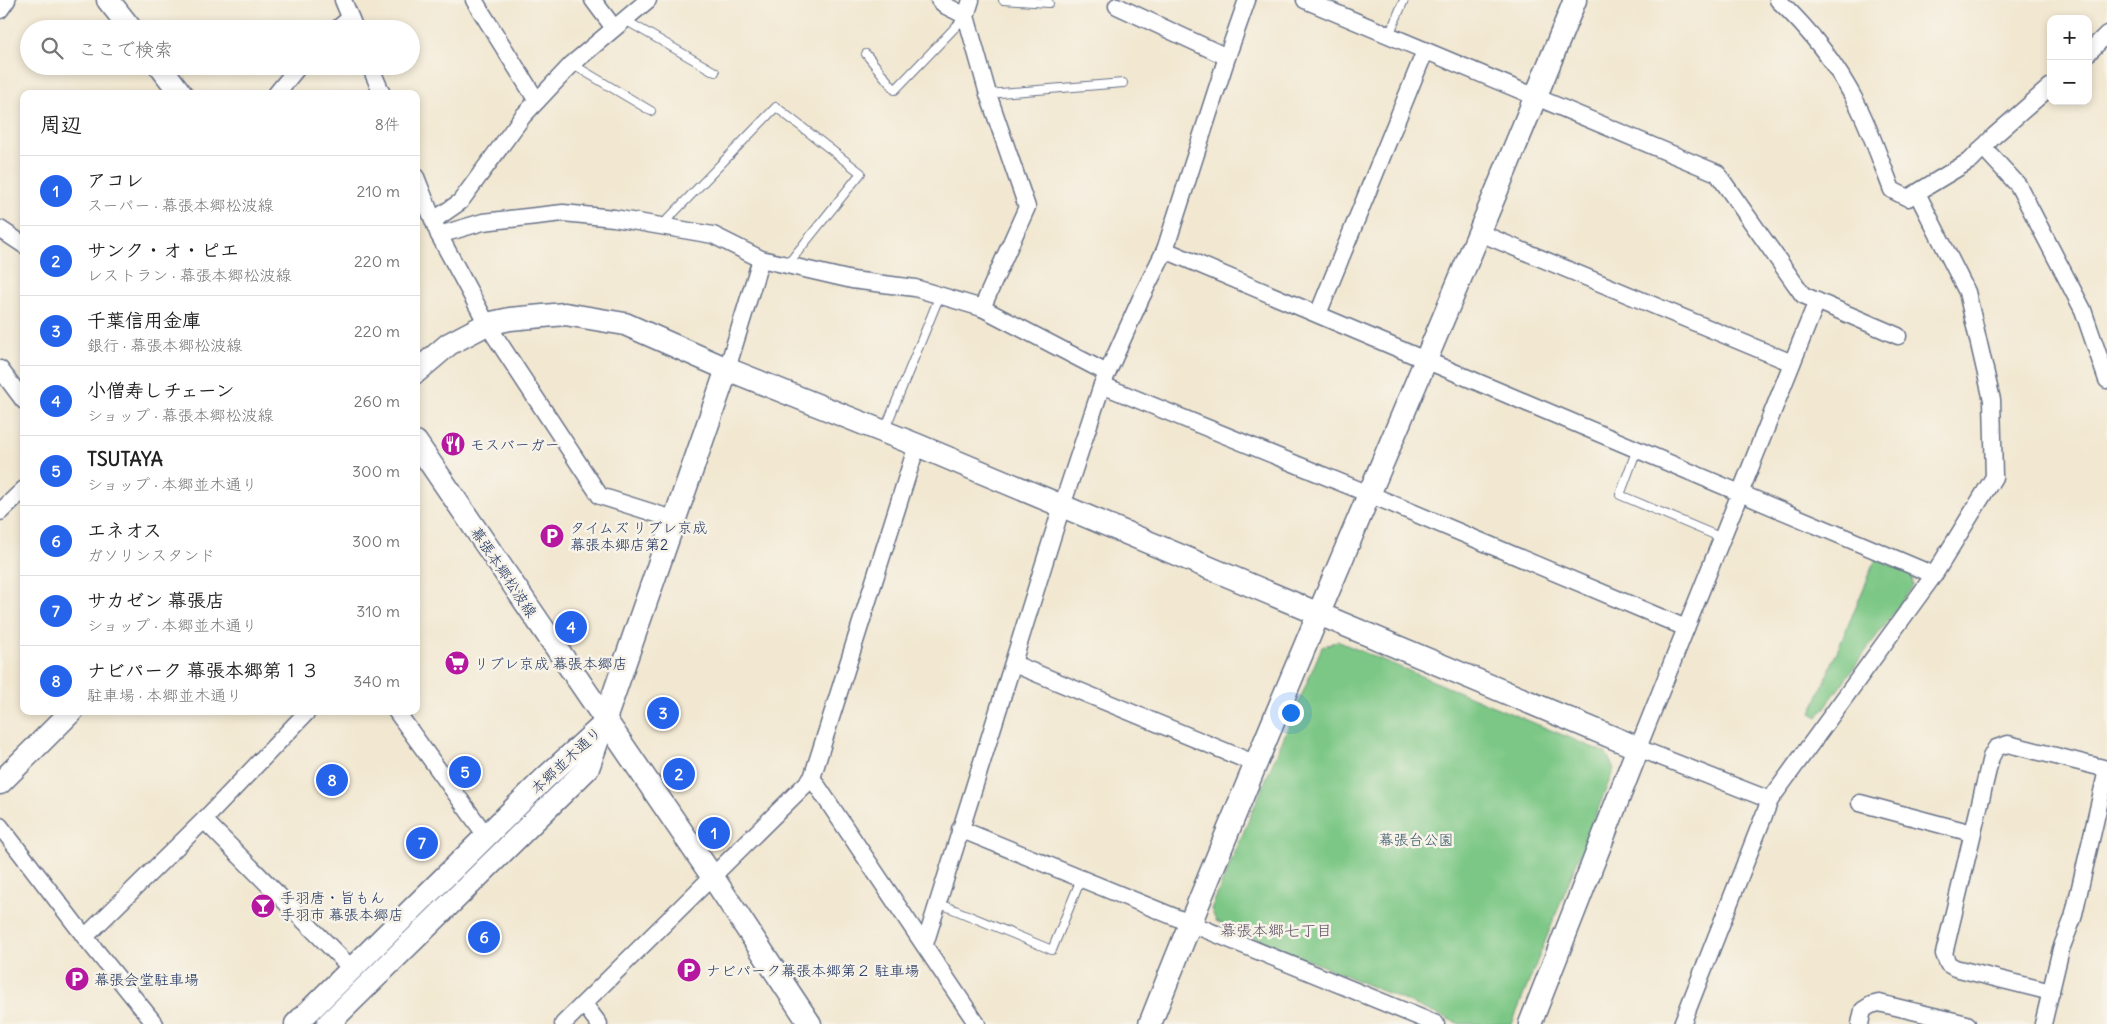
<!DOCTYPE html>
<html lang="ja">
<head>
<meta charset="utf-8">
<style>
  :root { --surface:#fff; --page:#f6f6f6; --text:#222; --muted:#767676; --line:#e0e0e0; --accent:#2563eb }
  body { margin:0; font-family:Delius,"Klee One",sans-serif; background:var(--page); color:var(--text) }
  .controls { position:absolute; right:15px; top:15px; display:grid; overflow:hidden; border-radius:10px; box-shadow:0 2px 8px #0003 }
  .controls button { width:45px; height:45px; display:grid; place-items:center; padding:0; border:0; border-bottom:1px solid var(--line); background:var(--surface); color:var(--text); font:25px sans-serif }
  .you { position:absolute; left:1290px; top:712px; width:18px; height:18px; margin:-12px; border:4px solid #fff; border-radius:50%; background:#1a73e8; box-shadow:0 0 0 8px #1a73e833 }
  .badge { display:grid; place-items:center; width:32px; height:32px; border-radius:50%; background:var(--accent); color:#fff; font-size:16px; font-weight:700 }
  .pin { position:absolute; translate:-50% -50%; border:2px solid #fff; box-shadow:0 1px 5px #0006 }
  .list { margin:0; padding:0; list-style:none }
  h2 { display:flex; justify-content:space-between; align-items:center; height:65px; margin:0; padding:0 20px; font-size:21px }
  h2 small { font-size:16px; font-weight:400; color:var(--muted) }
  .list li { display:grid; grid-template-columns:32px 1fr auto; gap:15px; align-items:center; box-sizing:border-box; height:70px; padding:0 20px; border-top:1px solid var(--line) }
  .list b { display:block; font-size:19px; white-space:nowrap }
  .list p { margin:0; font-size:16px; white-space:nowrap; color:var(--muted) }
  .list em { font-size:16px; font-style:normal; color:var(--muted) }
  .icon { flex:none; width:28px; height:28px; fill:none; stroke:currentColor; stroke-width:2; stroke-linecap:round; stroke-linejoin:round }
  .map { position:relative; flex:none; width:2107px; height:1024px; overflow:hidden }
  .search { position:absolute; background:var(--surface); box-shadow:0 2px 8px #0003; left:20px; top:20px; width:400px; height:55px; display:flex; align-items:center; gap:12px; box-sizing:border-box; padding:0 18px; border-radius:28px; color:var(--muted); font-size:19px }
  .panel { position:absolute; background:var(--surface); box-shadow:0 2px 8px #0003; left:20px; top:90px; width:400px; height:625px; border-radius:10px }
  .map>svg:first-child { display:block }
  .green { fill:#7cc785; stroke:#4c7b72 }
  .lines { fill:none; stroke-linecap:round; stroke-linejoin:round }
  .lane-casing { stroke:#667087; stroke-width:10 }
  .street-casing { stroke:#667087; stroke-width:19 }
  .secondary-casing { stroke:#667087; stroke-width:25 }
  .lane { stroke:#fff; stroke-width:8 }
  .street { stroke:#fff; stroke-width:16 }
  .secondary { stroke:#fff; stroke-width:22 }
  .labels { text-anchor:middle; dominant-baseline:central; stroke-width:5; stroke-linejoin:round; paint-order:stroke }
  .poi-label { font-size:15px; fill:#1b2f5e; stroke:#f7f3e8; text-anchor:start }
  .street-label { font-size:15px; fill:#1b2f5e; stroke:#f7f3e8 }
  .park-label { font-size:15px; fill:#335568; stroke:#f7f3e8 }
  .neighbourhood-label { font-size:16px; fill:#5e5369; stroke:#f7f3e8 }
</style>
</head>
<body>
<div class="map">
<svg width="2107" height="1024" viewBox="0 0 2107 1024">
  <rect width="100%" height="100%" fill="#f7f3e8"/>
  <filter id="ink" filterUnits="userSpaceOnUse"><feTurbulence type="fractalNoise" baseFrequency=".02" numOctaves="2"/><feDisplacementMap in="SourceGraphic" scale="10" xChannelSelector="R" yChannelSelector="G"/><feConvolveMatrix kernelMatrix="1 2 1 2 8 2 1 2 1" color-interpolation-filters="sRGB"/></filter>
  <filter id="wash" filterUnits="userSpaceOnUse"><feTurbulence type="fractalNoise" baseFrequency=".0096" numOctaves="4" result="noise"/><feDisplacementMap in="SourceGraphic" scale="20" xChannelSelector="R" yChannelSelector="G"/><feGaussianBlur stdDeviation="1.12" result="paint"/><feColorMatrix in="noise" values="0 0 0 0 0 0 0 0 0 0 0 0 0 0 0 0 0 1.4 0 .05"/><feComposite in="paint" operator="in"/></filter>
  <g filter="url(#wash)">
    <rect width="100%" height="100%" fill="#f2e8d2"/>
    <g class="green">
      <polygon points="1876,559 1912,574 1913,586 1818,717 1811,713"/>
      <polygon points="1337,641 1606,753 1614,769 1512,1024 1460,1024 1216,921 1211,909 1322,647"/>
    </g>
  </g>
  <g filter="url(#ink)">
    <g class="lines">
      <defs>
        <g id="lane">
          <polyline points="1003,0 1049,3"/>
          <polyline points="625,20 715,72"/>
          <polyline points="1389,35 1404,0"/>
          <polyline points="866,54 895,90 966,16"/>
          <polyline points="572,64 651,111"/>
          <polyline points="988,94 1123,83"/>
          <polyline points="662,225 776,107 861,173 787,265"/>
          <polyline points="885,429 940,295"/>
          <polyline points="1637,449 1620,495 1722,538"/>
          <polyline points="938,903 1052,950 1081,879"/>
        </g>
        <g id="street">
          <polyline points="343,0 355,29"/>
          <polyline points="474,0 537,101"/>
          <polyline points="593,0 614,28"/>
          <polyline points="939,0 946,6 966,16"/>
          <polyline points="971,0 966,16 988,94 1027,207 982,308"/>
          <polyline points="1305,0 1717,173 1803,295 1898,336"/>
          <path d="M1778,0C1810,30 1837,65 1857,104C1871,131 1881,162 1892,190L1908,198L1971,160L1994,136L2051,86"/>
          <polyline points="1117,6 1227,57"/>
          <polyline points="0,10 7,0"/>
          <polyline points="337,29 350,18"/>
          <polyline points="2088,53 2107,34"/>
          <polyline points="370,66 382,94"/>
          <polyline points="276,94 299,66"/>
          <polyline points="1983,147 2018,185 2083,310 2107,380"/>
          <polyline points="416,177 439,235 487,324 600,496 676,520"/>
          <polyline points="434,220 460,202 523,116 572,64 648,0"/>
          <polyline points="0,229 24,245"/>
          <polyline points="1480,233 1792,363"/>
          <polyline points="439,235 483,222 563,213 614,218 713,235 761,259 852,280 915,288 982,308 1107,373"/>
          <polyline points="1165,250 1934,575"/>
          <polyline points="1318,314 1425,51"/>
          <polyline points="0,369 24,401"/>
          <polyline points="727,369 761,259"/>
          <polyline points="1102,385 1369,494 1686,628"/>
          <polyline points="0,512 24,489"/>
          <polyline points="1014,664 1256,764"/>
          <polyline points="396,711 487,837"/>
          <polyline points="812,778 977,1024"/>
          <polyline points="1770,800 1638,748 1817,301"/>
          <polyline points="1860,803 1972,833"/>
          <polyline points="204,820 352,969"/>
          <polyline points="0,826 85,937 155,1024"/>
          <polyline points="960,829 1436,1024"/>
          <polyline points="85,937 204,820 308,711"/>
          <polyline points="925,944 1062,506 1102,385 1141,298 1165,250 1227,57 1247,0"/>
          <polyline points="2051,992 1955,968 1948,964 1944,954 1991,757 1996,748 2008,744 2107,769"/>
          <polyline points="584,1004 599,1024"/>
          <polyline points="563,1024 812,778 917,445"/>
          <polyline points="1682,1024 1770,800 1934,575 1994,477 1992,400 1967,292 1917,193"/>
          <polyline points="1860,1024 1863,1010 1871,1005 1879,1003 1967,1024"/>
          <polyline points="2043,1024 2061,949 2073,918 2107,770"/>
        </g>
        <g id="secondary">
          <polyline points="108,0 131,29"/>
          <polyline points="160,66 181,94"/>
          <polyline points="416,372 449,344 487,324 510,319 565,314 625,324 727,369 917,445 1638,748 1530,1024"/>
          <polyline points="416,442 712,876 810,1024"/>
          <polyline points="0,783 72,711"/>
          <polyline points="296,1024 544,779 603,725"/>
          <polyline points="328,1024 588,768 727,369"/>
          <path d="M1150,1024C1286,680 1437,343 1575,0"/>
        </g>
      </defs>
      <use href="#lane" class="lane-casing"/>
      <use href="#street" class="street-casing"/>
      <use href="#secondary" class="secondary-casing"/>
      <use href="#lane" class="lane"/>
      <use href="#street" class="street"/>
      <use href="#secondary" class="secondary"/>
    </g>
  </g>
  <defs>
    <symbol id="restaurant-disc" viewBox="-11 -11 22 22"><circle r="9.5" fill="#b5179e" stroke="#f7f3e8"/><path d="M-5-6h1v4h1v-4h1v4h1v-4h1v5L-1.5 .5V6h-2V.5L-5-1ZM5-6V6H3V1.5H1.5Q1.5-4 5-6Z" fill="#fff"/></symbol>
    <symbol id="parking-disc" viewBox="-11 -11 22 22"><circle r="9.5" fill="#b5179e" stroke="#f7f3e8"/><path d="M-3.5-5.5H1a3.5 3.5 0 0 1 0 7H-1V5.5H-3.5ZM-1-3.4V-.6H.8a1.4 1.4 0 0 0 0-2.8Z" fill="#fff"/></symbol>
    <symbol id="supermarket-disc" viewBox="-11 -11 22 22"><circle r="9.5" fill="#b5179e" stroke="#f7f3e8"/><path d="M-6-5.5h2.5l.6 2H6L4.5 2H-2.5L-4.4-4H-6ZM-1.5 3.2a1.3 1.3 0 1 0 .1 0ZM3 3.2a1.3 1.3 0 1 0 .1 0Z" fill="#fff"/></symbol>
    <symbol id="bar-disc" viewBox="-11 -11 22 22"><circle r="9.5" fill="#b5179e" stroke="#f7f3e8"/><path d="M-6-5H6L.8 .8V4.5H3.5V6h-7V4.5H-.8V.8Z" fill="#fff"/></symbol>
  </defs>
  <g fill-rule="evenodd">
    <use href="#restaurant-disc" x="439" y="430" width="28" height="28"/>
    <use href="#parking-disc" x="538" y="522" width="28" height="28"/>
    <use href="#supermarket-disc" x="443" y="649" width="28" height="28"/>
    <use href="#bar-disc" x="249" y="892" width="28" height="28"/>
    <use href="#parking-disc" x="675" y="956" width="28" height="28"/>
    <use href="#parking-disc" x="63" y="965" width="28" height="28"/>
  </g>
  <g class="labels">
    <g class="poi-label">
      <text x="470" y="444">モスバーガー</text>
      <text x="570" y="527">タイムズ リブレ京成<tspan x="570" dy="17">幕張本郷店第2</tspan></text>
      <text x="474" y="663">リブレ京成 幕張本郷店</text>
      <text x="280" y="897">手羽唐・旨もん<tspan x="280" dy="17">手羽市 幕張本郷店</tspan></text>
      <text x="706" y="970">ナビパーク幕張本郷第２ 駐車場</text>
      <text x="94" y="979">幕張会堂駐車場</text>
    </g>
    <g class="street-label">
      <text transform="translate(504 572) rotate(56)">幕張本郷松波線</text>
      <text transform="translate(566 760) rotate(-43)">本郷並木通り</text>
    </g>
    <g class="park-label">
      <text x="1416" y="839">幕張台公園</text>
    </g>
    <g class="neighbourhood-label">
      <text x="1276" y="930">幕張本郷七丁目</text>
    </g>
  </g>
</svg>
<div class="controls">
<button>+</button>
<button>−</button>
</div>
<div class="you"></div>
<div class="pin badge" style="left:714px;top:833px">1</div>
<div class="pin badge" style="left:679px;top:774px">2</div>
<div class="pin badge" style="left:663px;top:713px">3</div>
<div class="pin badge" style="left:571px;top:627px">4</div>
<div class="pin badge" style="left:465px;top:772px">5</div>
<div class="pin badge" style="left:484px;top:937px">6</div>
<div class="pin badge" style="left:422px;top:843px">7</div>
<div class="pin badge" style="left:332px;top:780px">8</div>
<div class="search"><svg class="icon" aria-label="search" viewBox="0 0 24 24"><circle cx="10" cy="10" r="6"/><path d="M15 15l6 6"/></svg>ここで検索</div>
<section class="panel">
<h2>周辺<small>8件</small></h2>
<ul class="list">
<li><span class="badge">1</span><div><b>アコレ</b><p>スーパー · 幕張本郷松波線</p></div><em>210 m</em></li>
<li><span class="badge">2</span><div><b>サンク・オ・ピエ</b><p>レストラン · 幕張本郷松波線</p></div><em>220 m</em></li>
<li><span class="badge">3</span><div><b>千葉信用金庫</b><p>銀行 · 幕張本郷松波線</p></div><em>220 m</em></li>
<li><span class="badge">4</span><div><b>小僧寿しチェーン</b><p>ショップ · 幕張本郷松波線</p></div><em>260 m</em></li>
<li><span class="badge">5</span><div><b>TSUTAYA</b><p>ショップ · 本郷並木通り</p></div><em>300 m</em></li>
<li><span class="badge">6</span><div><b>エネオス</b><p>ガソリンスタンド</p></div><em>300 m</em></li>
<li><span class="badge">7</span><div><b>サカゼン 幕張店</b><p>ショップ · 本郷並木通り</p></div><em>310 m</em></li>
<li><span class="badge">8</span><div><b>ナビパーク 幕張本郷第１３</b><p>駐車場 · 本郷並木通り</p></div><em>340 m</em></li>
</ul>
</section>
</div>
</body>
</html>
